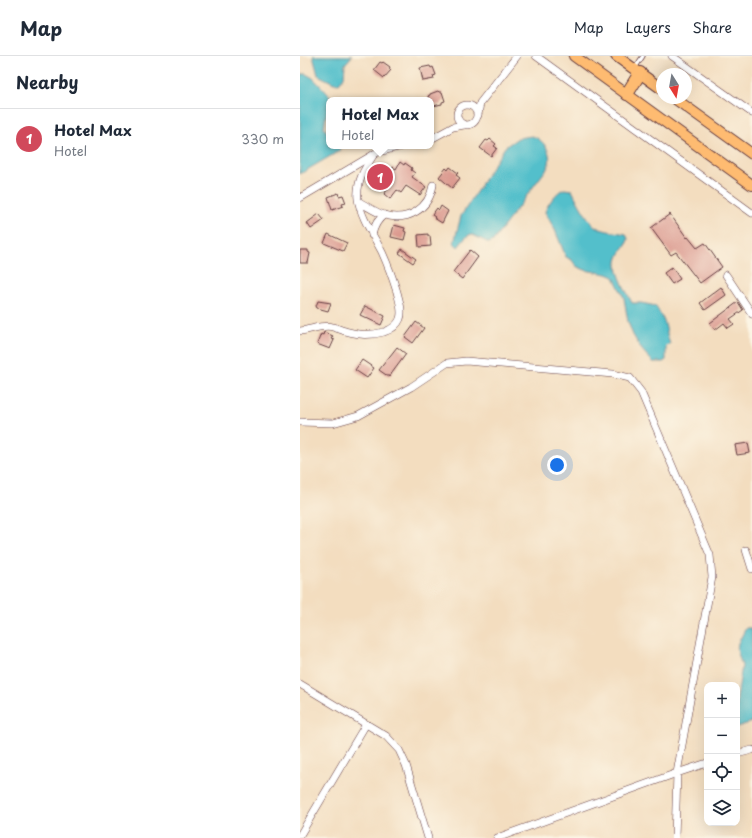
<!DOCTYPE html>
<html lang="en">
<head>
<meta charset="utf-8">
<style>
  :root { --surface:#fff; --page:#f6f6f7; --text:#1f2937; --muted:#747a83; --line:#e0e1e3; --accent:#d1495b }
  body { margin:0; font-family:"Playpen Sans",sans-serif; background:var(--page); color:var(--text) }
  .controls { position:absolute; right:12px; bottom:12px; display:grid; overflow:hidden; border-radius:8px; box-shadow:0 4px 16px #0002 }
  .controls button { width:36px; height:36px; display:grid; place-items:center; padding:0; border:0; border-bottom:1px solid var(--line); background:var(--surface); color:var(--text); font:20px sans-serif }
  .compass { position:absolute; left:356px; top:12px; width:36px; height:36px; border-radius:50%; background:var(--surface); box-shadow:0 4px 16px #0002; rotate:169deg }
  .you { position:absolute; left:257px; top:409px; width:14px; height:14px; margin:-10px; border:3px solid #fff; border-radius:50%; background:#1a73e8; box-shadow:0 0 0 6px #1a73e833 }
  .badge { display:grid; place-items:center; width:26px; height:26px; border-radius:50%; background:var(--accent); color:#fff; font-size:13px; font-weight:700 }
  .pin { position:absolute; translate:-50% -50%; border:2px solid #fff; box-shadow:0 1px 4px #0006 }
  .popup { position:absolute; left:26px; top:41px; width:108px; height:52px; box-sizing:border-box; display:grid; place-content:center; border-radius:8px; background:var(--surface); filter:drop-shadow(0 1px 3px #0005); font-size:13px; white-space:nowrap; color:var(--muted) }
  .popup b { font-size:15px; color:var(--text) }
  .popup::after { content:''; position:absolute; left:50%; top:100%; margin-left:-8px; border:8px solid transparent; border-top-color:var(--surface) }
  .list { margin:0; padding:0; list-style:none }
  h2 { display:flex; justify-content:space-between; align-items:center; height:52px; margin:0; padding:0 16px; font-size:17px }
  h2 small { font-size:13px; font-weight:400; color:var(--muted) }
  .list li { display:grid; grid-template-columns:26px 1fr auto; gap:12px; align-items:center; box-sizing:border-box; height:60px; padding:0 16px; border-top:1px solid var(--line) }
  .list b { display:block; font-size:15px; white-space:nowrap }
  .list p { margin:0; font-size:13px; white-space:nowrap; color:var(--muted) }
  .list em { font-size:13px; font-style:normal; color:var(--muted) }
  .icon { flex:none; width:22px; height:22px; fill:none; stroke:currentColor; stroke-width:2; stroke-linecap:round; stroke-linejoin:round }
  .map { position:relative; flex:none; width:452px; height:782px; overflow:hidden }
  header { display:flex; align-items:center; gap:24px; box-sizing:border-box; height:56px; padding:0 20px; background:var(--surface); border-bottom:1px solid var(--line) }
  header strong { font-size:19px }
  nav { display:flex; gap:22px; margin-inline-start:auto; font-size:14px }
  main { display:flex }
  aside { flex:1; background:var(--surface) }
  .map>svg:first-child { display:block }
  .water { fill:#52bfcb; stroke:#4e6f7b }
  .building { fill:#db9a8f }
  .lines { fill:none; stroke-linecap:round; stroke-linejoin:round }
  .lane-casing { stroke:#633c41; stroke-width:5 }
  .street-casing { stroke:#633c41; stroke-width:8 }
  .primary-casing { stroke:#633c41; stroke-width:12 }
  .highway-casing { stroke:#633c41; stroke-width:14 }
  .lane { stroke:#fff; stroke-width:3.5 }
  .street { stroke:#fff; stroke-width:7 }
  .primary { stroke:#febb71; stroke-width:10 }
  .highway { stroke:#febb71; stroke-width:12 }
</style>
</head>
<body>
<header>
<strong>Map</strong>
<nav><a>Map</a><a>Layers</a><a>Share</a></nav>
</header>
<main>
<aside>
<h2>Nearby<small></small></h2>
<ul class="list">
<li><span class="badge">1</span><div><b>Hotel Max</b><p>Hotel</p></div><em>330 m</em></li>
</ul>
</aside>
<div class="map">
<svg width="452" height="782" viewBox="0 0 452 782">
  <rect width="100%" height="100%" fill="#fcf5e5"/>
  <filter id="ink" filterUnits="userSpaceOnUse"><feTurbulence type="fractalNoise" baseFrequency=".025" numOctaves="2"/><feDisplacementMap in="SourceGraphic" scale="8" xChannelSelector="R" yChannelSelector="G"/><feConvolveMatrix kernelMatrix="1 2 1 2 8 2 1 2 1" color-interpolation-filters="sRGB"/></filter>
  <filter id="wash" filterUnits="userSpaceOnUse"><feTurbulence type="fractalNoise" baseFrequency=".012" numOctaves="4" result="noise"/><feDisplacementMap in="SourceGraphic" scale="16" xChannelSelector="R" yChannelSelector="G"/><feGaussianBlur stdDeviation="0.9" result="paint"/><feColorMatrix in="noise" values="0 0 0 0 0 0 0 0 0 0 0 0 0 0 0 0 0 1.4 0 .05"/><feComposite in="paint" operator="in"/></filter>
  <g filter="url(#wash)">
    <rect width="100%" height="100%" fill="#f3ddbf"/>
    <g class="water">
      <polygon points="13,0 52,0 45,8 44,21 39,27 34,27 18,19"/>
      <polygon points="0,18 6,18 13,22 30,40 24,71 29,80 29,90 39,90 40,92 39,95 0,118"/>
      <path d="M232,80C245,84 253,98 248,111L193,185L189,187L171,178L166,181L158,191L154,187L161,160L205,91L218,82Z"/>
      <path d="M264,133L272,134C276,143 290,169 298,172C307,176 317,176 326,178L328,183C327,190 320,195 318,202C313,213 327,236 332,247H341L356,250C359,256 363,262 365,268C367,275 367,281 370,288L366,290C366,293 366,302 366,304L363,306H353L342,294L333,279L328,266L324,242L314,221L307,218L285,214L276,210L272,204L266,201L255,174L245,156C247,149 257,135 264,133Z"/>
      <polygon points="446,572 452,572 452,666 437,671 437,642 442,610 437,594 438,587"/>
    </g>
    <g id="blocks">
      <g class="building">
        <polygon points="80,6 82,7 83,6 90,11 89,13 91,14 84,22 74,14"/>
        <polygon points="130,10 131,12 133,11 136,19 133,20 134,23 123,25 120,12"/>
        <polygon points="138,35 139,36 142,36 145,45 142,46 142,48 133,50 133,49 131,49 131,44 129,44 128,40 130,39 130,38"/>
        <polygon points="190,83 196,88 194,90 197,92 191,100 180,92 186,84 188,85"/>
        <polygon points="100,106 104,109 105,107 112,112 111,114 115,117 112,121 126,131 120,139 106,130 101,137 97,134 90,143 84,138 91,129 86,126 91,119 89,118 93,111 96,113"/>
        <polygon points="150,111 158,117 156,119 160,122 152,132 139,121 146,112 148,114"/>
        <polygon points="38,137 39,140 43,139 46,147 42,148 43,150 32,154 28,141"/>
        <polygon points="141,150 148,155 142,167 134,162 135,161 132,159 137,152 139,154"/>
        <polygon points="19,158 24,164 11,173 7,167"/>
        <polygon points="370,158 387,182 388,181 397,192 405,187 422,211 400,227 376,196 371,199 351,172"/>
        <polygon points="94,169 105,172 104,175 106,176 104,184 91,181"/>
        <polygon points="28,178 47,187 43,195 24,187"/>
        <polygon points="128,178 128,180 130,180 131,190 119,191 118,179"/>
        <polygon points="102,193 116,203 113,207 99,197"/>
        <polygon points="0,194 8,194 8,196 10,197 8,207 0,207"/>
        <polygon points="170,194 178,201 162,223 153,216"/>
        <polygon points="372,211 380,223 372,228 364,217"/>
        <polygon points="421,231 426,239 405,254 400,247"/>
        <polygon points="18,245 31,247 28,255 17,252 16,250"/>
        <polygon points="438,246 443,254 430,263 434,268 428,272 424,267 415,274 410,267"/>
        <polygon points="65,250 85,260 81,269 60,259"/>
        <polygon points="116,266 124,272 113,287 105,281"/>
        <polygon points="24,276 33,280 31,283 34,284 30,293 17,288 21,278 23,279"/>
        <polygon points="97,291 106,298 89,321 79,314"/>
        <polygon points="62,304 74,312 67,322 55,314"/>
        <polygon points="448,387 450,397 437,399 435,389"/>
      </g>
    </g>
  </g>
  <g filter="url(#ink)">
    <use href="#blocks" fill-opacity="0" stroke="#633c41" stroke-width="1"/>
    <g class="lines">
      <defs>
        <polyline id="lane" points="335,12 343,0"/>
        <g id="street">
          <polyline points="236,0 452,157"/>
          <polyline points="372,0 452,57"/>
          <circle cx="167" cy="59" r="10"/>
          <polyline points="178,59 180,47 217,0"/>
          <polyline points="131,83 153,71 164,69"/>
          <polyline points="0,142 66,103 78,96 102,90"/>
          <path d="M59,146C67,150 75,156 84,159C108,166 129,153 133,129"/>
          <path d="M72,179C74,170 77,164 84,159"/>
          <polyline points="426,219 452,258"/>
          <path d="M0,275C11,274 23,268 33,271C37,272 41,274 45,275C59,279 69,280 84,276C90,274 97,270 100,263C103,255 99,244 97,236C93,223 88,209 82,196C74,180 61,162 58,143C56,126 65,112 74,98"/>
          <polyline points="0,366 33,367 58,360 111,331 147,307 166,305 313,318 330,322 341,336 410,499 412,521 377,717 375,782"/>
          <polyline points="446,494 452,513"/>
          <polyline points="0,628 86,680 99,694 106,709 128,782"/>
          <polyline points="437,698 452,694"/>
          <polyline points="0,779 66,668"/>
          <polyline points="197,782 377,717 407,707"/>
        </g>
        <g id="primary">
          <polyline points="274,0 452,129"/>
          <polyline points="316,0 362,33"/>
          <polyline points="374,42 452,98"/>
        </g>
        <polyline id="highway" points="327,38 340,17"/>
      </defs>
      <use href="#lane" class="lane-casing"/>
      <use href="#street" class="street-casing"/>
      <use href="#primary" class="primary-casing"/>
      <use href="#highway" class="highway-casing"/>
      <use href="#lane" class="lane"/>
      <use href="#street" class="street"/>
      <use href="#primary" class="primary"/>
      <use href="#highway" class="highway"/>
    </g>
  </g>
</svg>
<div class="controls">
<button>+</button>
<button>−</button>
<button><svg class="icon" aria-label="locate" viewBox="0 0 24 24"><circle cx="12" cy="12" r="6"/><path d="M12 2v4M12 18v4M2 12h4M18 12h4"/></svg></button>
<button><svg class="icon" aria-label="layers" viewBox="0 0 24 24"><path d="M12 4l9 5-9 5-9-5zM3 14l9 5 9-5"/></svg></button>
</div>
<svg class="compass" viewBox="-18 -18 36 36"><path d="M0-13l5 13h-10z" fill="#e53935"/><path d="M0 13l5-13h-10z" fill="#747a83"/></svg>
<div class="you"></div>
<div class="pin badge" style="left:80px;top:121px">1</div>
<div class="popup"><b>Hotel Max</b>Hotel</div>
</div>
</main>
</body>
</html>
